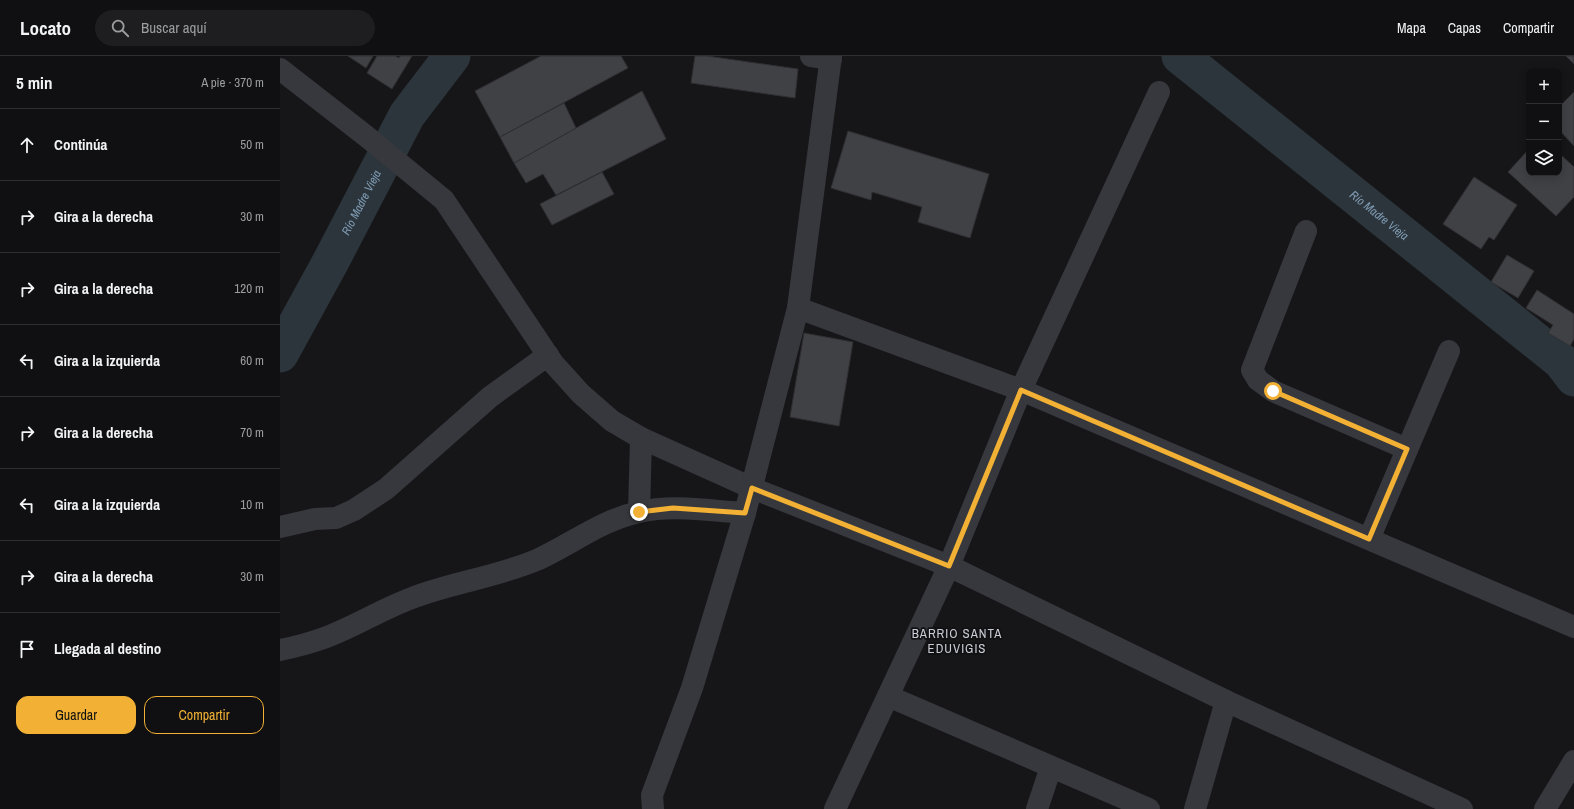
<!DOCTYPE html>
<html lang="es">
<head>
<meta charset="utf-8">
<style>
  :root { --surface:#101012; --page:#1e1e20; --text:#f1f3f6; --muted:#9c9d9f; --line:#303032; --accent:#f2b134 }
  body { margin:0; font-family:"Archivo Narrow",sans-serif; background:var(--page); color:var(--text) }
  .controls { position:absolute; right:12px; top:12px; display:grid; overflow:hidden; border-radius:8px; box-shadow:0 2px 10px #0003 }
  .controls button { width:36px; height:36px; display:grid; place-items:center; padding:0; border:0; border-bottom:1px solid var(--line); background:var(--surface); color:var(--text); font:20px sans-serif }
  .stop { position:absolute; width:12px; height:12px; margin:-9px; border:3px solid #f2b134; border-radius:50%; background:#fff }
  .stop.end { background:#f2b134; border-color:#fff; box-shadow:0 1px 4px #0008 }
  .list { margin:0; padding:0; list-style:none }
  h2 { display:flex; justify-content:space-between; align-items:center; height:52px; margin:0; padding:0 16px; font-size:17px }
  h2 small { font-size:13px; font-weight:400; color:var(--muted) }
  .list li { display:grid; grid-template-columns:26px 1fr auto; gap:12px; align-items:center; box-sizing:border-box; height:72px; padding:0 16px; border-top:1px solid var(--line) }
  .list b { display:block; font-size:15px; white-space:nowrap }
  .list em { font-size:13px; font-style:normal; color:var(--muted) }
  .actions { display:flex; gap:8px; padding:12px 16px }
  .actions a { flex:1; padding:9px 0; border:1px solid var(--accent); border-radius:12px; text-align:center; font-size:14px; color:var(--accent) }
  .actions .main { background:var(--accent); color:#111 }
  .icon { flex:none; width:22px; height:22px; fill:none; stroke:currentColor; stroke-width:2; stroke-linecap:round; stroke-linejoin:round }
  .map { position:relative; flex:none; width:1294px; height:753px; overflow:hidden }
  header { display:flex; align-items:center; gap:24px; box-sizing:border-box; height:56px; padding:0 20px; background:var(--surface); border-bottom:1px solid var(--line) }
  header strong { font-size:19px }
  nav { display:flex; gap:22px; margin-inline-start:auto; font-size:14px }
  .search { width:280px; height:36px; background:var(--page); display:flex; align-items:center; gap:10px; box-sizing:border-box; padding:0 14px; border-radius:22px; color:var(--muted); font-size:15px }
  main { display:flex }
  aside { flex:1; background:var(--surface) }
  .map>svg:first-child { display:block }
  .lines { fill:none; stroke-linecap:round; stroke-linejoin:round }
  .river { stroke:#2c353c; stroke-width:37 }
  .building { fill:#404145; stroke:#303034 }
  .minor { stroke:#37383d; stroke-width:22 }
  .route { stroke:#f2b134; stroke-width:5 }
  .labels { text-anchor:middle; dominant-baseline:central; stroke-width:3.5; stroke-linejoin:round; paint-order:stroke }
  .water-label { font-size:12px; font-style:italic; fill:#7f9bb3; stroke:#111113 }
  .quarter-label { font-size:13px; letter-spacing:1px; fill:#c9ccd4; stroke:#111113 }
</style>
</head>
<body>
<header>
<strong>Locato</strong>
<div class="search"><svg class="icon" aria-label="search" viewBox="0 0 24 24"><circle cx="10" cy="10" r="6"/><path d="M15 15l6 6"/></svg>Buscar aquí</div>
<nav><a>Mapa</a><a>Capas</a><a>Compartir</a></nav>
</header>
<main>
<aside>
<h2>5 min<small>A pie · 370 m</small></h2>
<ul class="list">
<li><svg class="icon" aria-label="ahead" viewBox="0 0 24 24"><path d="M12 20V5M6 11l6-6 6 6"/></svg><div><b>Continúa</b></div><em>50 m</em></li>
<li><svg class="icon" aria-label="right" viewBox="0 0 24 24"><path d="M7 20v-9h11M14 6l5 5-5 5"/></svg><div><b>Gira a la derecha</b></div><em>30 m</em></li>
<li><svg class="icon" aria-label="right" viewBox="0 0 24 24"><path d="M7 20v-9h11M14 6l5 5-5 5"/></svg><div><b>Gira a la derecha</b></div><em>120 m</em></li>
<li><svg class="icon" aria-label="left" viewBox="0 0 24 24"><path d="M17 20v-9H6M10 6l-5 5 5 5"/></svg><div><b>Gira a la izquierda</b></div><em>60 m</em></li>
<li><svg class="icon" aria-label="right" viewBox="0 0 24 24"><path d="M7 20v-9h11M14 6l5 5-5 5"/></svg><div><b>Gira a la derecha</b></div><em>70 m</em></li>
<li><svg class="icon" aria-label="left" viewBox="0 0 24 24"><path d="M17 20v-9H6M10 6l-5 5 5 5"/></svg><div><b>Gira a la izquierda</b></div><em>10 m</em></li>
<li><svg class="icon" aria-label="right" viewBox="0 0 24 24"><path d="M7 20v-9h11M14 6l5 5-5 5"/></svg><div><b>Gira a la derecha</b></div><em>30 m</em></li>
<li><svg class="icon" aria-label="arrive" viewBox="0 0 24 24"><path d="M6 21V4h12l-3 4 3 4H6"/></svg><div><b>Llegada al destino</b></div></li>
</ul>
<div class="actions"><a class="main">Guardar</a><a>Compartir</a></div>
</aside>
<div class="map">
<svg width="1294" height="753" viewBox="0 0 1294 753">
  <rect width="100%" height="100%" fill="#161618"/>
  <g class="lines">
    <g class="river">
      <path id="s1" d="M900,0L1281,305L1294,322"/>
      <path id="s2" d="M0,298L51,205L127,59L172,0"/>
    </g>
  </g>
  <g class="building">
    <polygon points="68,0 93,0 86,12"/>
    <polygon points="97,0 115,0 119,2 120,0 132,0 112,33 87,17"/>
    <polygon points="261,0 341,0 348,12 220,81 195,35"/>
    <polygon points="415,0 427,0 518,13 515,42 411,27"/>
    <polygon points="1286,0 1294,0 1294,8"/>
    <polygon points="362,35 386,83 276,139 263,118 246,127 234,107"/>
    <polygon points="1294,36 1294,90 1279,74 1279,51"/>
    <polygon points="284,47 296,72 234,107 220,81"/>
    <polygon points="568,75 709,118 690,182 638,166 642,151 592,136 591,144 551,132"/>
    <polygon points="1249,93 1249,117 1279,117 1280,98 1294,111 1294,141 1276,160 1228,116"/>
    <polygon points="322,116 334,138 272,169 260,148"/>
    <polygon points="1194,121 1237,149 1214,184 1209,181 1201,193 1163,168"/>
    <polygon points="1227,199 1254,215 1238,242 1211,226"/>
    <polygon points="1257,234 1294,258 1294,283 1290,290 1268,277 1273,269 1246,252"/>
    <polygon points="524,277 573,286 559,370 510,361"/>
  </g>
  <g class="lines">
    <g class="minor">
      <polyline points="531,0 551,3"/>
      <polyline points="0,13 86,80 164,144 273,307 301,338 332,365 361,382 472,432 669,510 946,645 1182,753"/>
      <polyline points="1026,175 972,314 978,324 993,335 1127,393"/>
      <polyline points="518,252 741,334 1294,571"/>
      <polyline points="359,456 361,382"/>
      <polyline points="0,471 35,463 56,462 74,454 106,433 210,341 268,299"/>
      <polyline points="1089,483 1169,295"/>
      <path d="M0,594C15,591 30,587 44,582C74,571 102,553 132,542C173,526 218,521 259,503C293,487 322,464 359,456C394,448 430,455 465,457"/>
      <polyline points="608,640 869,753"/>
      <polyline points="373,753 372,739 412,632 465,457 518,252 551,0"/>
      <polyline points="555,753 669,510 741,334 879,36"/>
      <polyline points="757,753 771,711"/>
      <polyline points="915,753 946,645"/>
      <polyline points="1265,753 1294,705"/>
    </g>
  </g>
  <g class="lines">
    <polyline class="route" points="359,456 393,452 465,457 472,432 669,510 741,334 1089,483 1127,393 993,335"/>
  </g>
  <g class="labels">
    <g class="water-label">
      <text stroke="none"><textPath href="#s2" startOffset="172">Río Madre Vieja</textPath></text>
      <text stroke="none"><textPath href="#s1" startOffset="255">Río Madre Vieja</textPath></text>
    </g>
    <g class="quarter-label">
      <text x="677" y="577">BARRIO SANTA<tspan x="677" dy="15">EDUVIGIS</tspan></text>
    </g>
  </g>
</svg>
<div class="controls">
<button>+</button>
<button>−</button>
<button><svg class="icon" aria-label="layers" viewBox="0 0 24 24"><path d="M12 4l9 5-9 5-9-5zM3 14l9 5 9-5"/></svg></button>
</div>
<div class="stop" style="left:993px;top:335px"></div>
<div class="stop end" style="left:359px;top:456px"></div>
</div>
</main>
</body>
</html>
